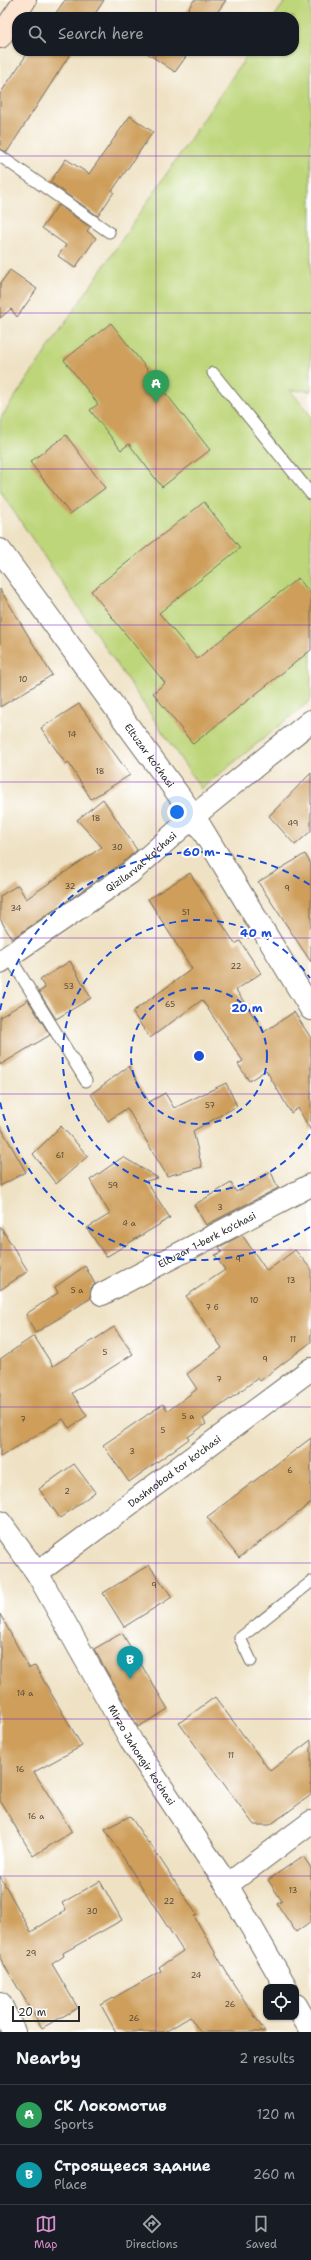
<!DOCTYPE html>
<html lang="en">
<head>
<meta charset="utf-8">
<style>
  :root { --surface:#171b24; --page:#242831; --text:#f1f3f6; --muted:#9ea1a6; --line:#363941; --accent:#d690ce }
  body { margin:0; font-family:"Shantell Sans",sans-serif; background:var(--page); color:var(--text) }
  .controls { position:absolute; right:12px; bottom:12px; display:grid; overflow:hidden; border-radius:8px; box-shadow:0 1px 3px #0004 }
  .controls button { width:36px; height:36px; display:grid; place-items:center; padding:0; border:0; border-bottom:1px solid var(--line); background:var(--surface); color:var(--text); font:20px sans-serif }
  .scale { position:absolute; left:12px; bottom:10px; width:68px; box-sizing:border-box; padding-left:4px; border:2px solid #2b2b2b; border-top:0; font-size:11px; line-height:14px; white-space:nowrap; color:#2b2b2b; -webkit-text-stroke:3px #fff; paint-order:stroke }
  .you { position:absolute; left:177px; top:812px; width:14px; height:14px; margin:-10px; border:3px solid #fff; border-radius:50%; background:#1a73e8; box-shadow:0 0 0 6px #1a73e833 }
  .badge { display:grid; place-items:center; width:26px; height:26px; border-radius:50%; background:var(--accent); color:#fff; font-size:13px; font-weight:700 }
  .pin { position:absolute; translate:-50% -33px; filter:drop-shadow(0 1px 2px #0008) }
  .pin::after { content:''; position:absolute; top:21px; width:14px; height:12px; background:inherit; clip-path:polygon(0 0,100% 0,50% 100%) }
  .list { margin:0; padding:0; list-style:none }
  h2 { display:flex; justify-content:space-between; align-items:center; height:52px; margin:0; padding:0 16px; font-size:17px }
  h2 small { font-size:13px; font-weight:400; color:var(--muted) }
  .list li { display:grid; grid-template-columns:26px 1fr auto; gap:12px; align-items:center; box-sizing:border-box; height:60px; padding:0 16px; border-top:1px solid var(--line) }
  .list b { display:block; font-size:15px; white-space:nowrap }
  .list p { margin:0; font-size:13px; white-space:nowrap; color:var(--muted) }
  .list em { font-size:13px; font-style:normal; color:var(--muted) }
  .icon { flex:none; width:22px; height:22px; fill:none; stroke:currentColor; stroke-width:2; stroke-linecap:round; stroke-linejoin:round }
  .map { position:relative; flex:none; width:311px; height:2032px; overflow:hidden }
  .search { position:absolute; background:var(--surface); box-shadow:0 1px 3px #0004; left:12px; right:12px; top:12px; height:44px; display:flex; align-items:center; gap:10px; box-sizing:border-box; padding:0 14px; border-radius:16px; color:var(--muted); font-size:15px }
  .sheet { height:172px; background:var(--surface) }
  nav { display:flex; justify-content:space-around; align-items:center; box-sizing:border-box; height:56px; border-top:1px solid var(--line); background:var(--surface); font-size:11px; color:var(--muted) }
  nav a { display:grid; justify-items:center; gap:2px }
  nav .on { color:var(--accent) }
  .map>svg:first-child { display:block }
  .green { fill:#bed67a; stroke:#748052 }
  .building { fill:#ce9e5a }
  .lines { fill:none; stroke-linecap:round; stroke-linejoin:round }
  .lane-casing { stroke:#706b61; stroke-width:13 }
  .street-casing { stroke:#706b61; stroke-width:24 }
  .secondary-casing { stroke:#706b61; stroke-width:24 }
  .lane { stroke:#fff; stroke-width:11 }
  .street { stroke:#fff; stroke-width:22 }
  .secondary { stroke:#fde4d1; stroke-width:22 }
  .grid { fill:none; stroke:#7b2cbf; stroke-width:1; stroke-opacity:0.55 }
  .ring { fill:none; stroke:#1d4ed8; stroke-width:2; stroke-dasharray:7 5 }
  .labels { text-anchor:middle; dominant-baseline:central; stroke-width:4; stroke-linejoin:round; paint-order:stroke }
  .number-label { font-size:8px; fill:#544837 }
  .street-label { font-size:10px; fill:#2b2b2b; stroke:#fff }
  .centre { fill:#1d4ed8; stroke:#fff; stroke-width:2 }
  .ring-label { font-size:12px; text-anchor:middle; font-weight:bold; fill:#1d4ed8; stroke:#fff; stroke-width:4; stroke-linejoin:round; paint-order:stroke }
</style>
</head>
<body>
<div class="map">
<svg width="311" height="2032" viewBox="0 0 311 2032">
  <rect width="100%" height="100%" fill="#fff"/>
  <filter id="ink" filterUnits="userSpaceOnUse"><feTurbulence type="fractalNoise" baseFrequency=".025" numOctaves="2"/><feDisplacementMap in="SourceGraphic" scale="8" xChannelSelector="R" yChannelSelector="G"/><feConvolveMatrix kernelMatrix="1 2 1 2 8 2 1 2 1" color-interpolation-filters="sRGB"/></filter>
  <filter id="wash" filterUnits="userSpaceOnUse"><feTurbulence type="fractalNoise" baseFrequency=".012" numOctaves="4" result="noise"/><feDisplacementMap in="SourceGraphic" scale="16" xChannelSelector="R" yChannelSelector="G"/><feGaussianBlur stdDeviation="0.9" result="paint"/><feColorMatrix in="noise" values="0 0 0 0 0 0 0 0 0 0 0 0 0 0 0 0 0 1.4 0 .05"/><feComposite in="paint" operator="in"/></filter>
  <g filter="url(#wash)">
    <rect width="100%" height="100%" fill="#efe2c4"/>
    <polygon class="green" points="286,0 311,0 311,391 290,390 311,416 311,700 201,789 0,491 0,419 250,51 294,51 294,17 274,17"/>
    <g id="blocks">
      <g class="building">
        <polygon points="65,0 104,0 93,17 53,17"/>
        <polygon points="194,0 226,0 214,17 190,17 185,14"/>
        <polygon points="29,51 72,51 7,152 0,149 0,94"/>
        <polygon points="144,51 190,51 175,72"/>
        <polygon points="130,116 153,132 112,191 114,192 98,216 50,182 66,159 89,174"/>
        <polygon points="58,205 90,227 87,231 96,238 75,268 58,256 66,245 42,228"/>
        <polygon points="10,270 37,289 17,317 11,309 0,318 0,284"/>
        <polygon points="111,323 210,450 162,487 129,444 121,450 90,410 98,404 64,360"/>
        <polygon points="66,435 105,488 70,514 30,462"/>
        <polygon points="204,502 240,548 159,613 197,659 298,578 311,594 311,650 193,744 153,693 165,683 91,591"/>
        <polygon points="0,589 52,675 0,707"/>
        <polygon points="79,704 130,775 91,799 68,762 66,764 41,728"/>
        <polygon points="311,773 311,831 295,845 269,816"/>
        <polygon points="103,799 137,850 122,863 12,939 0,919 0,896 18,885 26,899 102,847 77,820"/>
        <polygon points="305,854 311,864 311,962 258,882"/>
        <polygon points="190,873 235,944 240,941 261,973 236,990 264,1032 294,1012 311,1038 311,1131 298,1108 291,1113 266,1070 249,1081 238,1064 243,1061 202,1000 150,1038 132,1012 192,969 148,899"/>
        <polygon points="70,961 91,998 56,1019 39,992 45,988 40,980"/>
        <polygon points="28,1000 50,1035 0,1065 0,1017"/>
        <polygon points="129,1066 149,1102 165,1093 174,1108 226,1083 237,1106 193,1131 202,1167 167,1176 127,1108 108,1121 91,1094"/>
        <polygon points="0,1126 26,1172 0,1186"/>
        <polygon points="61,1126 88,1156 56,1184 33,1154"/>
        <polygon points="123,1157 158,1178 146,1181 170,1218 106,1257 87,1228 110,1214 90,1180"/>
        <polygon points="271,1172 278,1188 206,1225 194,1205 231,1183 236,1192"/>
        <polygon points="0,1226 28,1271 0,1290"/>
        <polygon points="242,1235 267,1271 295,1250 311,1269 311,1342 260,1381 258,1378 203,1419 206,1424 188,1437 189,1439 129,1482 103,1445 163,1404 168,1411 197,1389 187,1374 222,1348 186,1296 225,1270 215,1255 222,1252 219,1247"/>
        <polygon points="85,1266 95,1284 91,1288 91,1298 35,1333 26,1314 58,1293 55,1287"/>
        <polygon points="114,1327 133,1354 72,1393 87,1416 69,1428 63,1419 0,1457 0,1359 34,1336 53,1366"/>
        <polygon points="311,1438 311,1503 239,1558 207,1517"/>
        <polygon points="74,1464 95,1492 60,1518 39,1489"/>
        <polygon points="149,1565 172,1597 124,1627 103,1593"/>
        <polygon points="0,1614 29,1668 35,1666 82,1746 34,1772 72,1832 33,1856 0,1801"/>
        <polygon points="122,1633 168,1709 138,1727 94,1649"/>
        <polygon points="215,1697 270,1771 311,1740 311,1795 270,1825 254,1825 179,1723"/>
        <polygon points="130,1816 148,1843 149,1842 197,1915 194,1916 231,1980 265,2032 200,2032 190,2017 165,2032 116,2032 101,2005 161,1971 159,1967 183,1951 105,1829"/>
        <polygon points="303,1856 311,1868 311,1921 296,1932 277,1904 282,1901 268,1880"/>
        <polygon points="0,1876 31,1932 66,1910 62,1903 100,1881 122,1920 63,1953 64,1956 52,1964 78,2008 42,2028 0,1958"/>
      </g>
    </g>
  </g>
  <g filter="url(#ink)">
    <use href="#blocks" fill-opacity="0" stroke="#706b61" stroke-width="1"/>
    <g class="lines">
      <defs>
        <g id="lane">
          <polyline points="0,156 109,232"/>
          <polyline points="213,373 311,494"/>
          <polyline points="9,956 86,1081"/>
          <polyline points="251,1661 240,1638 311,1582"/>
        </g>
        <g id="street">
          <path id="s1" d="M0,550L194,816L311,1009"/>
          <path id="s2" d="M0,962L130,873L194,816L311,721"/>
          <path id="s3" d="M102,1294L311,1185"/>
          <path id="s4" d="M0,1522L37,1573L133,1744L227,1885L286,1987"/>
          <path id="s5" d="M37,1573L311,1369"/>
          <polyline points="227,1885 311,1822"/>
          <polyline points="0,2003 14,2032"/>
          <polyline points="296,2005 311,2031"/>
        </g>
        <polyline id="secondary" points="0,37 25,0"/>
      </defs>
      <use href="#lane" class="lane-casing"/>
      <use href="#street" class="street-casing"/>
      <use href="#secondary" class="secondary-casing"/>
      <use href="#lane" class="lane"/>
      <use href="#street" class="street"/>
      <use href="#secondary" class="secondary"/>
    </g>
  </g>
  <path class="grid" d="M156,0V17M156,51V2032M0,156H311M0,313H311M0,469H311M0,625H311M0,782H311M0,938H311M0,1094H311M0,1250H311M0,1407H311M0,1563H311M0,1719H311M0,1876H311"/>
  <g class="ring">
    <circle cx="199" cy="1056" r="68"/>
    <path d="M310 1134A136 136 0 1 1 310 978"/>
    <path d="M310 1227A204 204 0 0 1 0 1102M0 1010A204 204 0 0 1 310 885"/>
  </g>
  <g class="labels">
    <g class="number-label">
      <text x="23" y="679">10</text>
      <text x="72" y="734">14</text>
      <text x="100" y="771">18</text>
      <text x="96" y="818">18</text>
      <text x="293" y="823">49</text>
      <text x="117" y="847">30</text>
      <text x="70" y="886">32</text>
      <text x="287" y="888">9</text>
      <text x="16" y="908">34</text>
      <text x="186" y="912">51</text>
      <text x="236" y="966">22</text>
      <text x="69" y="986">53</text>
      <text x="170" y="1004">65</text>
      <text x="210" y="1105">57</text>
      <text x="60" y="1155">61</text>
      <text x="113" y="1185">59</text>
      <text x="220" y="1207">3</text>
      <text x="129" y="1223">4 а</text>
      <text x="238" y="1259">9</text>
      <text x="291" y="1280">13</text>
      <text x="77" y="1290">5 а</text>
      <text x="254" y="1300">10</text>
      <text x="212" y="1307">7 б</text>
      <text x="293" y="1339">11</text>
      <text x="105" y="1352">5</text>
      <text x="265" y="1359">9</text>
      <text x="219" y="1379">7</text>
      <text x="188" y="1416">5 а</text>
      <text x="23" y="1419">7</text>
      <text x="163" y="1430">5</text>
      <text x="132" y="1451">3</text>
      <text x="290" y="1470">6</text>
      <text x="67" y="1491">2</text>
      <text x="154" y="1585">9</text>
      <text x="25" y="1693">14 а</text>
      <text x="231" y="1755">11</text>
      <text x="20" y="1769">16</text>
      <text x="36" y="1816">16 а</text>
      <text x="293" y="1890">13</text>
      <text x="169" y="1901">22</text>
      <text x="92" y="1911">30</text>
      <text x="31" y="1953">29</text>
      <text x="196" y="1975">24</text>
      <text x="230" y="2004">26</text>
      <text x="134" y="2018">26</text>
    </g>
    <g class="street-label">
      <text stroke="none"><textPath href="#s1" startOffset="254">Eltuzar ko'chasi</textPath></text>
      <text stroke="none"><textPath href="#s2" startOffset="173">Qizilarvat ko'chasi</textPath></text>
      <text stroke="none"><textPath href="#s3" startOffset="118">Eltuzar 1-berk ko'chasi</textPath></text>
      <text stroke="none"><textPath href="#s5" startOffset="171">Dashnobod tor ko'chasi</textPath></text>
      <text stroke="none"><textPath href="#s4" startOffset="273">Mirzo Jahongir ko'chasi</textPath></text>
    </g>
  </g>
  <circle cx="199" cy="1056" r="6" class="centre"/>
  <g class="ring-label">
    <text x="199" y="856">60 m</text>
    <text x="256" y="937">40 m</text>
    <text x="247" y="1012">20 m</text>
  </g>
</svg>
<div class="controls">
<button><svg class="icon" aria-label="locate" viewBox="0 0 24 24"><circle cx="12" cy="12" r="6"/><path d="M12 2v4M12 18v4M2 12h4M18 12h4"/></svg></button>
</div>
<div class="scale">20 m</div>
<div class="you"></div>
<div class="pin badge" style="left:156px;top:403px;background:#2e9e5b">A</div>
<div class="pin badge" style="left:130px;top:1679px;background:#0f9aa8">B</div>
<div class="search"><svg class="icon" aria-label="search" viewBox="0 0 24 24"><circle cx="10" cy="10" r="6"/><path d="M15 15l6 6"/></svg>Search here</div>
</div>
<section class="sheet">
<h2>Nearby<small>2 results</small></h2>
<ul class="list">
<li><span class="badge" style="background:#2e9e5b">A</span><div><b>СК Локомотив</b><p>Sports</p></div><em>120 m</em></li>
<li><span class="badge" style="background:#0f9aa8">B</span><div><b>Строящееся здание</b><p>Place</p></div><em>260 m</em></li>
</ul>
</section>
<nav>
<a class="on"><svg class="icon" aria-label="map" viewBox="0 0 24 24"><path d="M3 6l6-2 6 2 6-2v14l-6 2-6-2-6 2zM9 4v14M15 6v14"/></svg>Map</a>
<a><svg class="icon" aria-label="directions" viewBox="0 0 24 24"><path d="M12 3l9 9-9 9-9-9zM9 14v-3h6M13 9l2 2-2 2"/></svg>Directions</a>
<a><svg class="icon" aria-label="saved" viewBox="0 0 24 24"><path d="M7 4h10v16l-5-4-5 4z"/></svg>Saved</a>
</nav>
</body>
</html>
